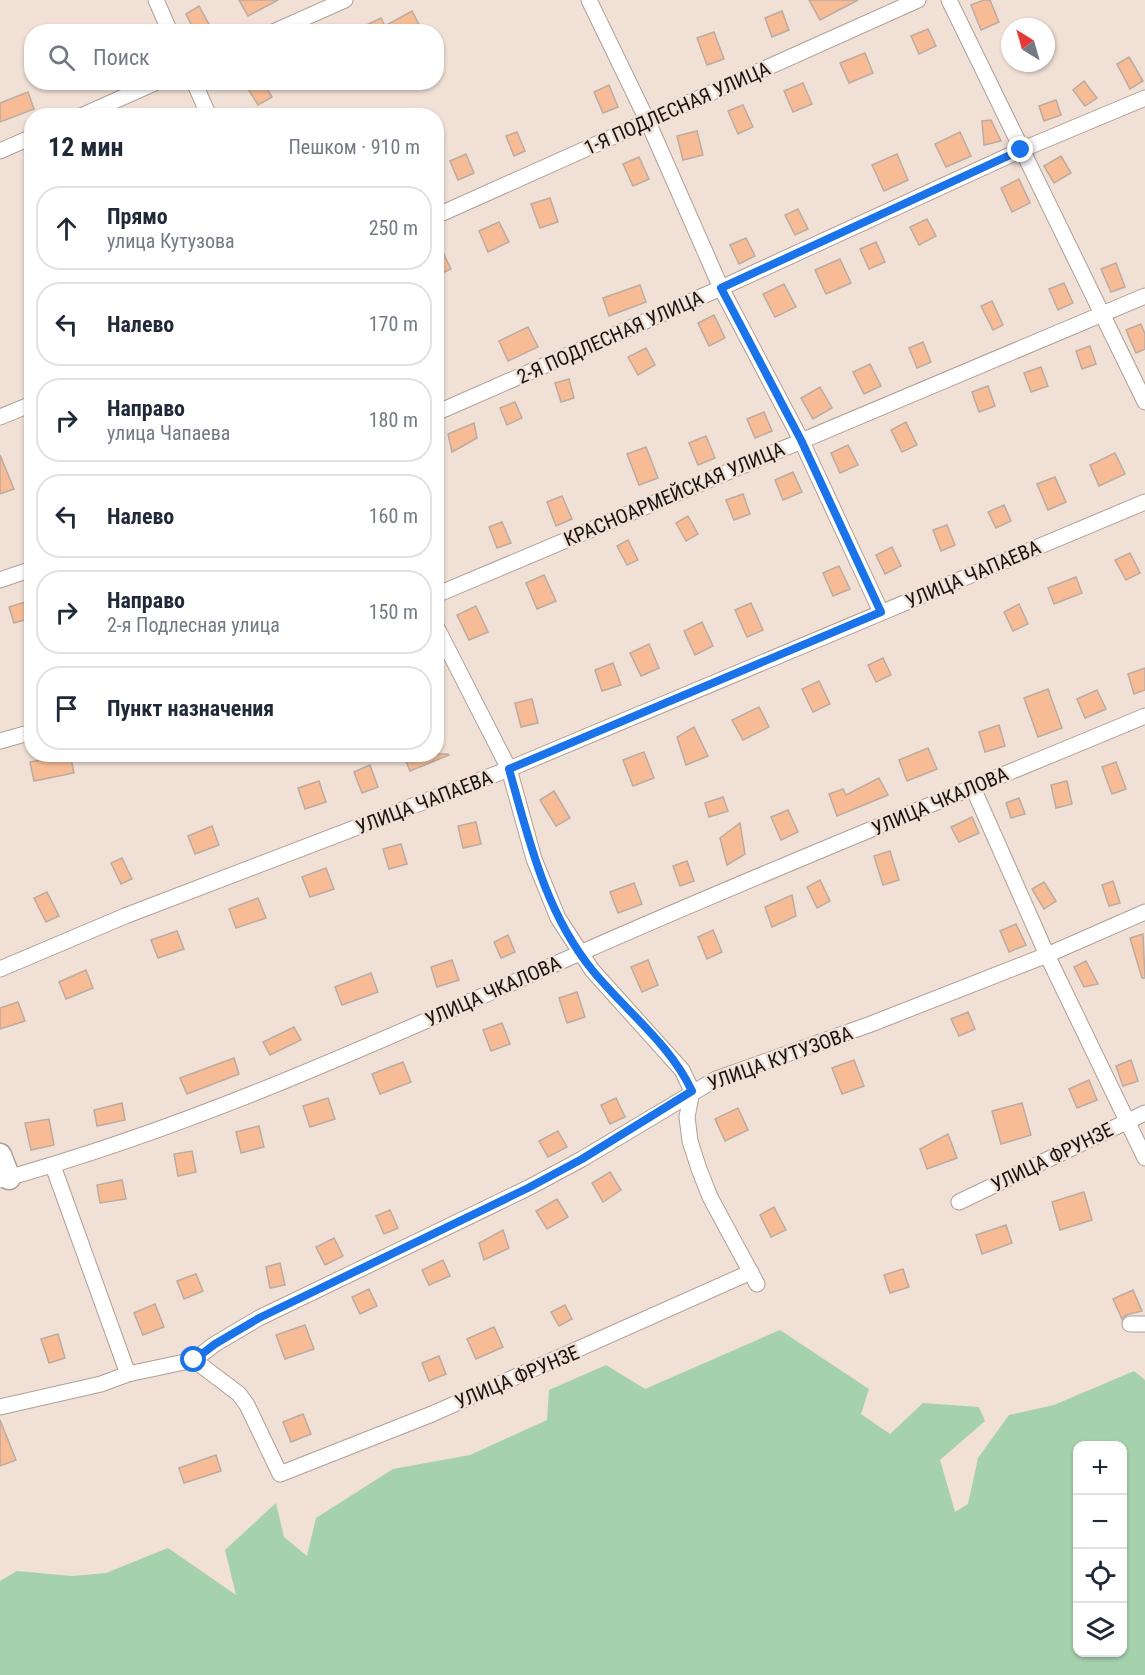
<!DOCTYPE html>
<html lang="ru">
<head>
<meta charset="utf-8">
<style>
  :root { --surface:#fff; --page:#f6f6f7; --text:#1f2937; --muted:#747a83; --line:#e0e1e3 }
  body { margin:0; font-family:"Roboto Condensed",sans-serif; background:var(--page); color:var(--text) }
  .controls { position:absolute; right:18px; bottom:18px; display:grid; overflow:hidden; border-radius:12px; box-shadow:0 2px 4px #0004 }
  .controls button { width:54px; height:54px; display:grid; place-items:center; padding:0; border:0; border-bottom:2px solid var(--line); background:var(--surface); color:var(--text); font:30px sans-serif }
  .compass { position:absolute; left:1001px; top:18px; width:54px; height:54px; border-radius:50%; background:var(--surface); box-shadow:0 2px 4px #0004; rotate:323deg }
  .stop { position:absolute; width:18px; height:18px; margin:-14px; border:4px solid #1a73e8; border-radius:50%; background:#fff }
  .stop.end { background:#1a73e8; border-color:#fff; box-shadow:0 2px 6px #0008 }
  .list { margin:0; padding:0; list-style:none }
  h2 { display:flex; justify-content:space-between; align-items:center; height:78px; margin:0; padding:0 24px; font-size:26px }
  h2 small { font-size:20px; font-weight:400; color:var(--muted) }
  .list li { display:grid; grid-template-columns:39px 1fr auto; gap:18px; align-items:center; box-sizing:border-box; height:84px; margin:0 12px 12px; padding:0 12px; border:2px solid var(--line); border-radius:24px }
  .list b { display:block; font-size:22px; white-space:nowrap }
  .list p { margin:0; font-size:20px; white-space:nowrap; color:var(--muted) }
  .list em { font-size:20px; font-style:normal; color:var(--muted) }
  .icon { flex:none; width:33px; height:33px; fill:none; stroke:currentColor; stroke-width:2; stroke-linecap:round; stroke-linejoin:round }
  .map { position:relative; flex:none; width:1145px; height:1675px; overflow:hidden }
  .search { position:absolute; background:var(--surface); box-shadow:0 2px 4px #0004; left:24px; top:24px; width:420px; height:66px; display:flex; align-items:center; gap:15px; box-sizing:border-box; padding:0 21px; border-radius:24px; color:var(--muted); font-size:22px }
  .panel { position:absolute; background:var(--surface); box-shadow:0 2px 4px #0004; left:24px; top:108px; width:420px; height:654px; border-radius:24px }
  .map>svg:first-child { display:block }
  .green { fill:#a6d1ad; fill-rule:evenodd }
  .building { fill:#f7bc95; stroke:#bcaba1; stroke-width:1.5 }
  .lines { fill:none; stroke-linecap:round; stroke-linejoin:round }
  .street-casing { stroke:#af9f95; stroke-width:17 }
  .secondary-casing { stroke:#af9f95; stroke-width:25 }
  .street { stroke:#fff; stroke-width:15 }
  .secondary { stroke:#fff; stroke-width:22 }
  .route { stroke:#1a73e8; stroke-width:8 }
  .labels { text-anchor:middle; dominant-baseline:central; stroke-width:5; stroke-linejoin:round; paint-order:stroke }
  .street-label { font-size:20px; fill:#1a1410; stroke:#f1e0d5 }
</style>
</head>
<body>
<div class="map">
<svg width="1145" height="1675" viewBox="0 0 1145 1675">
  <rect width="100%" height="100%" fill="#f1e0d5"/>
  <path class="green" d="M780,1330L869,1389L861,1414L890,1434L923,1403L979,1407L985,1421L940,1460L955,1512L968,1504L978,1458L1009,1415L1054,1405L1134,1371L1145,1380V1675H0V1581L17,1571L72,1576L106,1573L168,1548L236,1595L225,1550L276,1503L284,1537L307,1556L316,1518L393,1469L470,1455L547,1420L549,1390L606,1365L645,1389ZM1078,1446H1122V1652H1078Z"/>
  <g class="building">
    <polygon points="239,0 278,0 248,16"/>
    <polygon points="809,0 858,0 820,20"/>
    <polygon points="984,0 990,0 999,22 981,30 971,5"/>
    <polygon points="199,6 211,28 204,32 195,32 186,14"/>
    <polygon points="412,11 423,32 352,32 381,18 385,26"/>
    <polygon points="782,11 789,30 772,37 765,18"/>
    <polygon points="928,29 936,46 919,54 911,36"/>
    <polygon points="714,32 724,59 707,65 697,38"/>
    <polygon points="865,53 873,73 849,83 840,63"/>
    <polygon points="1129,57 1143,81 1130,89 1117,64"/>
    <polygon points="1084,81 1097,98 1085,106 1073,90"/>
    <polygon points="244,82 263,82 272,97 258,105"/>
    <polygon points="803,83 812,104 793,112 784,91"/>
    <polygon points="609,85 618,107 603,113 594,92"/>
    <polygon points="28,92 34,109 0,122 0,103"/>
    <polygon points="1056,100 1061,115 1044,121 1039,106"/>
    <polygon points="743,105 753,127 738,134 728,111"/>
    <polygon points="991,120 1001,141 984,145 982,121"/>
    <polygon points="697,131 703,155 683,160 677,136"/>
    <polygon points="517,132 525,151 514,156 506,136"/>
    <polygon points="960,132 971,156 946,167 935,144"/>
    <polygon points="466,154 474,173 458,180 450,161"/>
    <polygon points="897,154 908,180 884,191 872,165"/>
    <polygon points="1061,156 1071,173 1054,183 1044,166"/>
    <polygon points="639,157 649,179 633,186 623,164"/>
    <polygon points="1019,179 1030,203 1012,212 1001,188"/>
    <polygon points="550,198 558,222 540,228 531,204"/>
    <polygon points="798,209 808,229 795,235 785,215"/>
    <polygon points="927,219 936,236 919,245 910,227"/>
    <polygon points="499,222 509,242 488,252 479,231"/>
    <polygon points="436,238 451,269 436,276"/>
    <polygon points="746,238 755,256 739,264 730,245"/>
    <polygon points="876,242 885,262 869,269 860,249"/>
    <polygon points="840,259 851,283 826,294 815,270"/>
    <polygon points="1116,263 1125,287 1111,292 1101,269"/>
    <polygon points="1064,283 1073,303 1058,310 1049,289"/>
    <polygon points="784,284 796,307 775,317 763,294"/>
    <polygon points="640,285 646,302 609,316 603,298"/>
    <polygon points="992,301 1003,325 993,330 981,306"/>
    <polygon points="714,315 725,338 709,346 698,323"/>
    <polygon points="1141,324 1145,334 1145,349 1136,353 1126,330"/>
    <polygon points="528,327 538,347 508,361 499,341"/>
    <polygon points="923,342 931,362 917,368 909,348"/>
    <polygon points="1090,346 1096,364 1082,369 1076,351"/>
    <polygon points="646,348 655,365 638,375 628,357"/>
    <polygon points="870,364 881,386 864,394 853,372"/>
    <polygon points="1041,367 1048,386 1031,392 1024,373"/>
    <polygon points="569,379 574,398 561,402 555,383"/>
    <polygon points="988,386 995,406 979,412 972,392"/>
    <polygon points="820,387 832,408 813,419 801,398"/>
    <polygon points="515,402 522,418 507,425 500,408"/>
    <polygon points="764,412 772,431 755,438 747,419"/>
    <polygon points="906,422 917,445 902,452 891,430"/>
    <polygon points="474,423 477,438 452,452 448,434"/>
    <polygon points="706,436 715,458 698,465 689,443"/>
    <polygon points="848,445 858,465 840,473 831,453"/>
    <polygon points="646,447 658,478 639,485 627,454"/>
    <polygon points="1115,453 1125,474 1099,486 1090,465"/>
    <polygon points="0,455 14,489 0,494"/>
    <polygon points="793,472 802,492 783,500 775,480"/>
    <polygon points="1055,477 1066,502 1048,510 1037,484"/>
    <polygon points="743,494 750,514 734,520 726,500"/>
    <polygon points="562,496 572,519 556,526 547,502"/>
    <polygon points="1004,505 1011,521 996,528 988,512"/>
    <polygon points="688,516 698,534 686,541 676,523"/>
    <polygon points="502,522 511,543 497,548 489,527"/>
    <polygon points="947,525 955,545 941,551 933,530"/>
    <polygon points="628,540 638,560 627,565 617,546"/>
    <polygon points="892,547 901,566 885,574 876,555"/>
    <polygon points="1130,553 1140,573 1126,580 1115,560"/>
    <polygon points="839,566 850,589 833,596 823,573"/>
    <polygon points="544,575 556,601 537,609 526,583"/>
    <polygon points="1076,577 1082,593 1054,604 1048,588"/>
    <polygon points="32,600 32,618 14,623 9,607"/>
    <polygon points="751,603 763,630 747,637 735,610"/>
    <polygon points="1019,604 1028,624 1013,631 1004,612"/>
    <polygon points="476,606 488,632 469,640 457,615"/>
    <polygon points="702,622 713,646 695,655 684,631"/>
    <polygon points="649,644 659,668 641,676 630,653"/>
    <polygon points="883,658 891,675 876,682 868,665"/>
    <polygon points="613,663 621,685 602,691 595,670"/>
    <polygon points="1145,668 1145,690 1134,694 1128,674"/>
    <polygon points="819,681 830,704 813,712 802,689"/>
    <polygon points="1048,689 1062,728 1038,737 1024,698"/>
    <polygon points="1097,690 1106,709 1085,718 1077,699"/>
    <polygon points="532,699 538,723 521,727 515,703"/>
    <polygon points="759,707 769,727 743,740 732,720"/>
    <polygon points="999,725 1005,746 985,752 979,732"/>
    <polygon points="694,727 708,756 686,765 677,737"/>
    <polygon points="928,748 937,769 907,781 899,760"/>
    <polygon points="644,752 654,778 633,786 623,760"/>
    <polygon points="70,754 74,773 34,781 30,762"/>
    <polygon points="403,754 448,754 449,755 410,771"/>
    <polygon points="1116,762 1126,789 1112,794 1102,767"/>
    <polygon points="370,765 378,787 362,793 354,772"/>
    <polygon points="879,778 888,795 837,816 829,794 843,789 846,795"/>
    <polygon points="319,781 326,802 305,809 298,788"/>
    <polygon points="1067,781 1072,804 1056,808 1051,785"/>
    <polygon points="554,791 570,818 556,826 540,800"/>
    <polygon points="723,797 728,811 709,817 705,803"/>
    <polygon points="1019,798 1025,814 1011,818 1006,803"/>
    <polygon points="788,810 798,832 781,840 771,817"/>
    <polygon points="972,817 979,833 959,842 951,827"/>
    <polygon points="476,822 481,844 463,848 458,826"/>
    <polygon points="740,823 745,854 727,865 720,838"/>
    <polygon points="212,826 219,845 195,854 188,836"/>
    <polygon points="401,844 407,864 389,869 383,849"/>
    <polygon points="890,851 899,880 883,885 874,856"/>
    <polygon points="122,858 132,879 121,884 111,863"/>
    <polygon points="687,861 694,881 680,886 673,866"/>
    <polygon points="326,868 334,889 310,897 302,877"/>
    <polygon points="820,880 830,901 817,908 807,887"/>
    <polygon points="1113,881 1120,903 1109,906 1102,885"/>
    <polygon points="1044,882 1056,901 1044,909 1032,889"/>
    <polygon points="634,883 642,904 618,913 610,892"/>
    <polygon points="47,892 59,916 46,922 34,898"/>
    <polygon points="792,895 796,916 772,927 765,907"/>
    <polygon points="258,898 266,918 236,928 229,909"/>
    <polygon points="1016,924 1026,945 1009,952 1000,931"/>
    <polygon points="713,930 722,952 707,959 698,937"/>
    <polygon points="177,931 184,949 158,958 151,940"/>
    <polygon points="1143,934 1145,978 1142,978 1130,938"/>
    <polygon points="508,935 515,952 501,958 494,942"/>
    <polygon points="452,960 459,980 437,987 431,967"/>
    <polygon points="648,960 658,985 642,992 631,967"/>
    <polygon points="1086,961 1098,984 1084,987 1074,967"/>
    <polygon points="86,970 93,988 66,999 59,982"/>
    <polygon points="371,973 378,992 342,1005 335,987"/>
    <polygon points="577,992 585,1017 567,1023 559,998"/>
    <polygon points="18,1002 25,1021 0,1029 0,1008"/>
    <polygon points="968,1012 975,1029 959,1036 951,1019"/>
    <polygon points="502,1023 510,1044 491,1051 483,1030"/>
    <polygon points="294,1027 301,1040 270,1055 263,1042"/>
    <polygon points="234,1058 239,1074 187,1094 180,1078"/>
    <polygon points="854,1060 864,1086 842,1094 832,1068"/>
    <polygon points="1131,1060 1138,1081 1123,1086 1116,1066"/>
    <polygon points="403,1062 411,1082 380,1094 372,1074"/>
    <polygon points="1089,1080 1097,1100 1077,1108 1069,1089"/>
    <polygon points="328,1098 335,1119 310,1127 303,1106"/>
    <polygon points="616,1098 625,1117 610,1124 601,1105"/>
    <polygon points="122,1103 125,1120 97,1126 94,1110"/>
    <polygon points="1022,1103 1031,1135 1001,1144 992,1111"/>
    <polygon points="738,1108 748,1130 725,1141 715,1119"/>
    <polygon points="49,1119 54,1145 31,1150 25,1123"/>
    <polygon points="259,1126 264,1147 241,1153 236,1132"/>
    <polygon points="558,1131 567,1147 548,1157 539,1141"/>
    <polygon points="948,1134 957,1158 927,1169 920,1149"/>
    <polygon points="192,1151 196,1172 178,1176 174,1154"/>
    <polygon points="610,1172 621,1190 603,1202 592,1183"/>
    <polygon points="122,1180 126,1199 100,1203 97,1185"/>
    <polygon points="1084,1192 1092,1220 1060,1230 1052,1202"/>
    <polygon points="557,1199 568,1217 547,1229 536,1211"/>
    <polygon points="774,1207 786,1230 771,1237 760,1215"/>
    <polygon points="390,1210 398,1228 384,1234 376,1216"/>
    <polygon points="1006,1225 1012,1243 982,1254 976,1235"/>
    <polygon points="503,1230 509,1248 484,1260 479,1243"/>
    <polygon points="334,1238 343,1256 325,1265 316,1247"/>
    <polygon points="443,1260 450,1276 429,1285 422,1270"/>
    <polygon points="280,1263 285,1285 270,1288 266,1267"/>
    <polygon points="903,1269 909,1287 890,1293 884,1275"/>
    <polygon points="196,1274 203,1291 184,1299 177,1281"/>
    <polygon points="369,1289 377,1306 360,1314 352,1297"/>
    <polygon points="1133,1290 1142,1311 1126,1315 1122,1319 1113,1299"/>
    <polygon points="155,1304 164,1327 143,1335 134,1313"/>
    <polygon points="565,1305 572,1319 559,1326 551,1312"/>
    <polygon points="305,1325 314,1349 285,1359 276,1335"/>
    <polygon points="494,1327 503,1347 476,1359 467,1339"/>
    <polygon points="58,1334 65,1358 49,1363 41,1339"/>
    <polygon points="439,1356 446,1374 429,1381 422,1363"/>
    <polygon points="303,1414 311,1434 291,1442 283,1422"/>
    <polygon points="0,1420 16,1460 0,1466"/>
    <polygon points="216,1455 221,1471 184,1483 179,1468"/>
  </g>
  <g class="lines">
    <defs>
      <g id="street">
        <polyline points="156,0 170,32"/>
        <polyline points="589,0 648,122 721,288 801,440 881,612"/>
        <polyline points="949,0 1145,402"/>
        <polyline points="273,32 345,0"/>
        <polyline points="194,82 209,116"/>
        <polyline points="81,116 157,82"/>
        <polyline points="0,151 32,137"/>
        <polyline points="436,216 918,0"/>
        <polyline points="436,413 721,288 1021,150 1145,98"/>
        <polyline points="0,417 32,404"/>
        <polyline points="0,580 32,569"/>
        <polyline points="436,595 1145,296"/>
        <polyline points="436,626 509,769 534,859 558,918 592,970 682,1070 692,1091 687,1117 690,1141 699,1169 710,1197 757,1284"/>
        <polyline points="0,741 32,732"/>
        <polyline points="973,788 1047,955 1145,1158"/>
        <polyline points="0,969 125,916 509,769 1145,502"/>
        <polyline points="53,1166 128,1374"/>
        <path d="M0,1180C200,1125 388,1037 578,954C765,871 956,795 1145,716"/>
        <polyline points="959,1202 1145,1113"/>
        <polyline points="1130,1324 1145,1324"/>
        <polyline points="194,1360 239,1394 247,1405 280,1474 432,1414 751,1272"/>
        <polyline points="0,1407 101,1384 128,1374 194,1360 215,1344 259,1318 528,1188 582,1159 716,1079 871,1024 1047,955 1145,912"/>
      </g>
      <polyline id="secondary" points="0,1155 9,1178"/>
    </defs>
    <use href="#street" class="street-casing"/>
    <use href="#secondary" class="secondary-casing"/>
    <use href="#street" class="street"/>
    <use href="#secondary" class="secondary"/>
  </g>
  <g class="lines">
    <path class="route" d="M194,1360L215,1344L259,1318L528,1188L582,1159L692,1091C670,1044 626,1011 593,971C545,912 529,840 509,769L881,612L801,440L721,288L1021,150"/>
  </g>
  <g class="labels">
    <g class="street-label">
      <text transform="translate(677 108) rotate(-24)">1-Я ПОДЛЕСНАЯ УЛИЦА</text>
      <text transform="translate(610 337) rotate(-24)">2-Я ПОДЛЕСНАЯ УЛИЦА</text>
      <text transform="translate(674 494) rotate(-23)">КРАСНОАРМЕЙСКАЯ УЛИЦА</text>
      <text transform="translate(973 574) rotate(-23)">УЛИЦА ЧАПАЕВА</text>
      <text transform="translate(940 801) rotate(-23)">УЛИЦА ЧКАЛОВА</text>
      <text transform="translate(424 802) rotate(-21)">УЛИЦА ЧАПАЕВА</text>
      <text transform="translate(493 991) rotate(-24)">УЛИЦА ЧКАЛОВА</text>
      <text transform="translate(780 1058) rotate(-20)">УЛИЦА КУТУЗОВА</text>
      <text transform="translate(1052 1157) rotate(-26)">УЛИЦА ФРУНЗЕ</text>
      <text transform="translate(517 1377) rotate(-23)">УЛИЦА ФРУНЗЕ</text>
    </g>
  </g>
</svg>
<div class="controls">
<button>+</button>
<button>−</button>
<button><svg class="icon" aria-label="locate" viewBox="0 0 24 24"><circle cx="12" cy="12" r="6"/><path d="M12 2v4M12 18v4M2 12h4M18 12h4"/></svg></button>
<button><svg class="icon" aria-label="layers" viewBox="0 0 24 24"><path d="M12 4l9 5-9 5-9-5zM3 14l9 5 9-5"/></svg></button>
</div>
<svg class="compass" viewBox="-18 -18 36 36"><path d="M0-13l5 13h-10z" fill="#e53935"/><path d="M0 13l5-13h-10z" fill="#747a83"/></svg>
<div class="stop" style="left:194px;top:1360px"></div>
<div class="stop end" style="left:1021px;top:150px"></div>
<div class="search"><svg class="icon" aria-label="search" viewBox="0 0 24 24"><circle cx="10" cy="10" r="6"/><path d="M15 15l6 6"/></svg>Поиск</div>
<section class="panel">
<h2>12 мин<small>Пешком · 910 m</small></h2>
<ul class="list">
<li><svg class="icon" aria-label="ahead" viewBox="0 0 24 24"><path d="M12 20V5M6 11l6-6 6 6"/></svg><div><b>Прямо</b><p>улица Кутузова</p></div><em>250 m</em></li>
<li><svg class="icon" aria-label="left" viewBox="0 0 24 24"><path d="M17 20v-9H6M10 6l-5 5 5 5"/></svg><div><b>Налево</b></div><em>170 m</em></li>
<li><svg class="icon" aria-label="right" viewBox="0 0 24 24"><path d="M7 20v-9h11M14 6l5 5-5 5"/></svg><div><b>Направо</b><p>улица Чапаева</p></div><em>180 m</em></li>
<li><svg class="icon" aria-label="left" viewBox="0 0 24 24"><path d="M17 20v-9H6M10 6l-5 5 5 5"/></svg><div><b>Налево</b></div><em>160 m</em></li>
<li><svg class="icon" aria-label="right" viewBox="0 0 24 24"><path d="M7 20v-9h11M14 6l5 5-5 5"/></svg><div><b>Направо</b><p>2-я Подлесная улица</p></div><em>150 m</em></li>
<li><svg class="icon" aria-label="arrive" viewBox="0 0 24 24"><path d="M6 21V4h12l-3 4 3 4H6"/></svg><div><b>Пункт назначения</b></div></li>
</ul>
</section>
</div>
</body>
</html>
